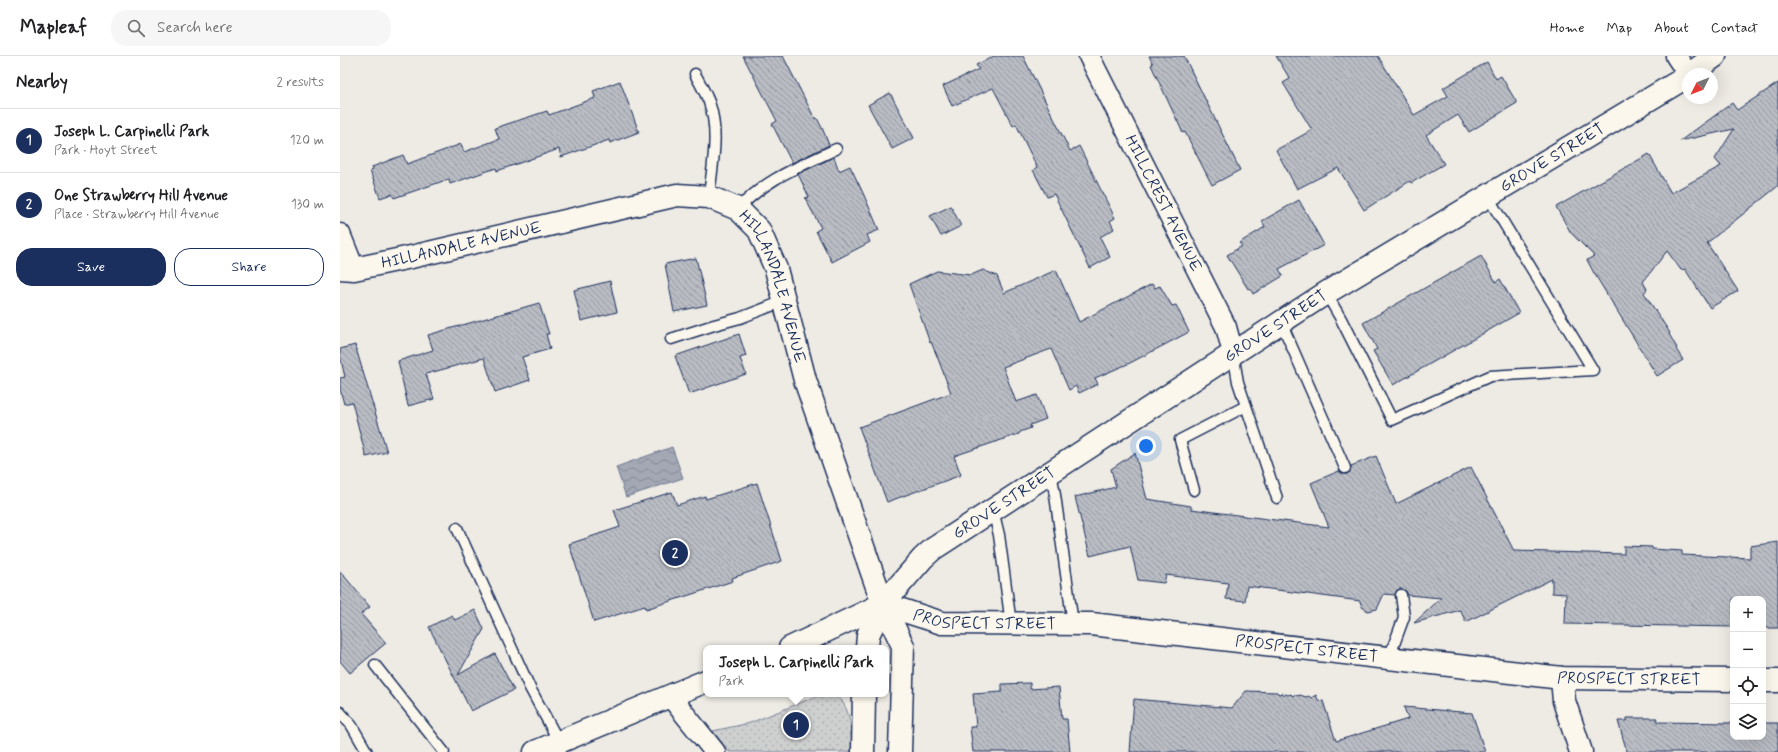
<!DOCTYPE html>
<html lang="en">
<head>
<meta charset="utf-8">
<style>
  :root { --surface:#fff; --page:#f6f6f6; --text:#202124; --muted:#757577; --line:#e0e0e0; --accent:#1b2f5e }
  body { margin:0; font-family:Mynerve,sans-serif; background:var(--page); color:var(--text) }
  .controls { position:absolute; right:12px; bottom:12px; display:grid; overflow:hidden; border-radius:8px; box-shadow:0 4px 16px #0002 }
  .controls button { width:36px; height:36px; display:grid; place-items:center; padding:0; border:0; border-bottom:1px solid var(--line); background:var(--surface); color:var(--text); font:20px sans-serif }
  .compass { position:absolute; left:1342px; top:12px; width:36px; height:36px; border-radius:50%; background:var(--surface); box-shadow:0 4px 16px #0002; rotate:228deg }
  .you { position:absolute; left:806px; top:390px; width:14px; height:14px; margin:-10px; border:3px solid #fff; border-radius:50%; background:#1a73e8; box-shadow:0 0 0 6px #1a73e833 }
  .badge { display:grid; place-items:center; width:26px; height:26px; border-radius:50%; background:var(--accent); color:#fff; font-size:13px; font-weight:700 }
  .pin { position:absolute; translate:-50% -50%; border:2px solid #fff; box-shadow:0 1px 4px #0006 }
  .popup { position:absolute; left:363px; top:589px; width:186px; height:52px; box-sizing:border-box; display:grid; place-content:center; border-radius:8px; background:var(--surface); filter:drop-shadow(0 1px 3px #0005); font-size:13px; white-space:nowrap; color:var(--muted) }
  .popup b { font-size:15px; color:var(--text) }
  .popup::after { content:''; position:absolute; left:50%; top:100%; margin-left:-8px; border:8px solid transparent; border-top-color:var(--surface) }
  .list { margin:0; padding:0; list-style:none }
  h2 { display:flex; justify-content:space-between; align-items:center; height:52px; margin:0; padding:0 16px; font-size:17px }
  h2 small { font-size:13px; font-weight:400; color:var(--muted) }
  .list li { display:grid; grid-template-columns:26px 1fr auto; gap:12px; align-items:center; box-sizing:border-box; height:64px; padding:0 16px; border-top:1px solid var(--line) }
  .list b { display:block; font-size:15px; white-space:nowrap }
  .list p { margin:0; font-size:13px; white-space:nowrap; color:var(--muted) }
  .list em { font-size:13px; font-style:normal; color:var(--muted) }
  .actions { display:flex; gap:8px; padding:12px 16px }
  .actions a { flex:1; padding:9px 0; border:1px solid var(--accent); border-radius:16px; text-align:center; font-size:14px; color:var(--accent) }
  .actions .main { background:var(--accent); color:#fff }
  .icon { flex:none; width:22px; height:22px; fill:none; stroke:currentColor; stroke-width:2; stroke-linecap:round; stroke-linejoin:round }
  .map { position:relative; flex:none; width:1438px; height:696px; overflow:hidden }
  header { display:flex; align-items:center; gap:24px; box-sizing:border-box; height:56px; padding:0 20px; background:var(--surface); border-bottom:1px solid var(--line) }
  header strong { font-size:19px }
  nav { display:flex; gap:22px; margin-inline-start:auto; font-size:14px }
  .search { width:280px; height:36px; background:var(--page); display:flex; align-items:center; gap:10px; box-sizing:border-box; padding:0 14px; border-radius:16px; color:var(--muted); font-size:15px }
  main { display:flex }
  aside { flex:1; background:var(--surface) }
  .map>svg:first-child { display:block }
  .park { fill:url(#park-dots); stroke:#747f96 }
  .water { fill:url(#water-waves); stroke:#6d7892 }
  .building { fill:url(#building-back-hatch); stroke:#1b2f5e }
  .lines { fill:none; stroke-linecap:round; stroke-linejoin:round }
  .service-casing { stroke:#1b2f5e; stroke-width:13 }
  .minor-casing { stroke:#1b2f5e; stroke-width:23 }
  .tertiary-casing { stroke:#1b2f5e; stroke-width:25 }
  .secondary-casing { stroke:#1b2f5e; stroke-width:25 }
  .service { stroke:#fbf7ec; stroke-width:10 }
  .minor { stroke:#fbf7ec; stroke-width:20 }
  .tertiary { stroke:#fbf7ec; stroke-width:22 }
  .secondary { stroke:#fbf7ec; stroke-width:22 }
  .labels { text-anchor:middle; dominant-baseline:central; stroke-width:4; stroke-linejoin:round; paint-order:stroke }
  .street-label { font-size:16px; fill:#1b2f5e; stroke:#fbf7ec }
</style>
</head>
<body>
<header>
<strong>Mapleaf</strong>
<div class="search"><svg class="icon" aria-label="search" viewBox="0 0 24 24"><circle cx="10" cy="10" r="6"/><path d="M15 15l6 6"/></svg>Search here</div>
<nav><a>Home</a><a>Map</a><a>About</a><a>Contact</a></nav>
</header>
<main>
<aside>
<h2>Nearby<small>2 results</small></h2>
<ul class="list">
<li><span class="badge">1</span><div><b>Joseph L. Carpinelli Park</b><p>Park · Hoyt Street</p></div><em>120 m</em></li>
<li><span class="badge">2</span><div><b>One Strawberry Hill Avenue</b><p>Place · Strawberry Hill Avenue</p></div><em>130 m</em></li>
</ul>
<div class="actions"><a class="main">Save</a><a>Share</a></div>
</aside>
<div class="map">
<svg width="1438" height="696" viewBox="0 0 1438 696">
  <defs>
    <pattern id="park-dots" width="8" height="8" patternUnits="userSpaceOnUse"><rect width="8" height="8" fill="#cecfcf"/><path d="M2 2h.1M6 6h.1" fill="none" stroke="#b0b2b4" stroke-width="1.8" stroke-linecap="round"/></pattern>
    <pattern id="water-waves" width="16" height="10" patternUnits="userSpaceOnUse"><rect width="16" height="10" fill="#a3a8b4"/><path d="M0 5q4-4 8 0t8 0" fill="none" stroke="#848996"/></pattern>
    <pattern id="building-back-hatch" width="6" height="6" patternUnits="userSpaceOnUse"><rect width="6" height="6" fill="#b9bcc3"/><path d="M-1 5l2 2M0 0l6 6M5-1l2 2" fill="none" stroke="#9699a2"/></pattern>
  </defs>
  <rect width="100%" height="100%" fill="#eeebe4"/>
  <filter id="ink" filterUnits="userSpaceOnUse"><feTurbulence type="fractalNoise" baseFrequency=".025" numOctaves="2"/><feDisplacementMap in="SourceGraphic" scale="8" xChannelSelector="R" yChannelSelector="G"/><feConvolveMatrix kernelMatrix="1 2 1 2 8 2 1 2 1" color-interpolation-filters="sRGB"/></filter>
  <g filter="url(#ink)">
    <path class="park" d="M482,638L497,639C512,655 512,675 511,696H389L373,675L410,667Z"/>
    <polygon class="water" points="332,391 343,422 286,441 276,411"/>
    <g class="building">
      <polygon points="403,0 443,0 475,63 477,62 483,74 489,89 452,107 432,68 437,65"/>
      <polygon points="654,0 683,0 730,95 739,90 775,162 770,165 774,173 760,181 770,201 750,212 714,138 707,141 693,114 697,111 676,68 673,70 653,32 612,50 603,30 639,13 636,9"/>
      <polygon points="809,0 844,0 900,114 872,129 845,76 843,77 811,9 813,8"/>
      <polygon points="936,0 1038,0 1074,59 1108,40 1103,32 1147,6 1156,23 1161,20 1177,47 1129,76 1118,59 1086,79 1104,108 1071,127 1070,125 1024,154 998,112 957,133 936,94 972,74 943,27 950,23"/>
      <polygon points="280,25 299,76 270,87 269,84 221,101 219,93 157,115 156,112 110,128 109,123 54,142 52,138 40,142 30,115 33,114 32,111 63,99 67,108 121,88 124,96 159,83 155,72 207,55 209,59 255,42 253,35"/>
      <polygon points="1438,27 1438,130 1367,187 1398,235 1370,252 1345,213 1341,214 1327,195 1303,226 1307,233 1304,237 1330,277 1329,278 1337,292 1336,293 1343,304 1317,320 1254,217 1247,204 1254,200 1231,177 1216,151 1309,98 1331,137 1381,110 1375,103 1394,73 1340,85 1392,47 1397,54"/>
      <polygon points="550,37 574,82 552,93 528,49"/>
      <polygon points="494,101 499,115 510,110 523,137 539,174 527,179 530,186 492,206 476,175 481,172 465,142 469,141 458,118"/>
      <polygon points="959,144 984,189 939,213 943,220 913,238 910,232 908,233 887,199 902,190 899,187 925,171 922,165"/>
      <polygon points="611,150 621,170 601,180 590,160"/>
      <polygon points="1141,200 1156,226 1160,223 1179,257 1053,329 1033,295 1037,293 1023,267"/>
      <polygon points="356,202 367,249 334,256 325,208"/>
      <polygon points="643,214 657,220 664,237 716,214 739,266 812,228 815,232 820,230 832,250 836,249 849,276 790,307 755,322 758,328 739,337 736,330 729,334 711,293 663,311 676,346 697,339 706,363 690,369 691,372 680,376 679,378 614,400 621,419 547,446 519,371 611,337 597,300 591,286 590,287 569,228 597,215 631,219"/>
      <polygon points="270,225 277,256 241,265 234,234"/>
      <polygon points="199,247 209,278 206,278 210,293 182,301 190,324 155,336 144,302 86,318 94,343 68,350 58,305 93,294 88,279"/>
      <polygon points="399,278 406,300 400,302 406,318 349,338 335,300"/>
      <polygon points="15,289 47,396 26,401 12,346 4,348 0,333 0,322 5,321 0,300 0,293"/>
      <polygon points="795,397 807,443 851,450 851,453 989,471 971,427 999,415 1004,418 1007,418 1010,416 1011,410 1036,400 1056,448 1131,411 1174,495 1284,498 1284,490 1312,491 1312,493 1342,495 1342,499 1410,502 1410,490 1438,486 1438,572 1423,572 1423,543 1393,543 1393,571 1225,568 1226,538 1212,537 1212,523 1126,566 1120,554 1074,567 1101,542 1068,539 1066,535 1060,533 1057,534 1055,539 1044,538 1037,553 1028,555 1022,551 1020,545 907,530 905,545 886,543 888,527 826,519 824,527 798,524 790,490 750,500 735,441 776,431 771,413"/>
      <polygon points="417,427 442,505 392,522 393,525 306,553 305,550 254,566 229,488 280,471 274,454 332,436 337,449 365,440 366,443"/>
      <polygon points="0,515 30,551 21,558 46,587 10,617 0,605"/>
      <polygon points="135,554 144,573 118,619 155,598 174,634 131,655 89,571 112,559 115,564"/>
      <polygon points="690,627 690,633 719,631 722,663 727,663 730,696 633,696 630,671 636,671 633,638 662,636 662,628"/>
      <polygon points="906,635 937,636 939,638 942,637 944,639 946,638 948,639 951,638 953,640 955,638 957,640 960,639 966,641 969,640 971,642 976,639 978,644 983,645 996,685 1068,663 1064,651 1132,657 1145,696 790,696 794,643 892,652"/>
      <polygon points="1287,662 1317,662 1317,666 1393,667 1393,681 1423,681 1423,667 1438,667 1438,696 1287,696 1278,665 1287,665"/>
    </g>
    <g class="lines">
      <defs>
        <g id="service">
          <path d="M355,18C360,27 365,36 369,46C380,76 372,110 369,141"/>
          <path d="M398,153C427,122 459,111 496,93"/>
          <polyline points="986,237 1001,263 1052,364 1150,320 1253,314 1148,141"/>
          <polyline points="941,266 1005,412"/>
          <polyline points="331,283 374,269 400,262 444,245"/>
          <polyline points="893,297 898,326 937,442"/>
          <polyline points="711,416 715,439 733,568"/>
          <polyline points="854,434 840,384 906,350"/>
          <polyline points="653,454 659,479 671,568"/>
          <polyline points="117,472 190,632 219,686"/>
          <polyline points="1049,602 1064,561 1061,539"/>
          <polyline points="35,609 104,696"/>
          <polyline points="0,656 12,670 27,696"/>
        </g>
        <g id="minor">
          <path id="s1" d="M749,0L886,271L893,297"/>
          <polyline points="1336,0 1348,18"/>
          <polyline points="0,178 14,213"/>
          <polyline points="330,640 375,696"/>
        </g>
        <g id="tertiary">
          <path id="s2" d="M0,212L14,213L71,201L337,139L369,141L398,153L419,174L436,213L465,324L543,548L563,590L560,696"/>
          <polyline points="527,592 528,579 543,548"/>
          <polyline points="1222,622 1224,645 1241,696"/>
          <polyline points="523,696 524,638"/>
        </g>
        <g id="secondary">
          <polyline points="1350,18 1375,0"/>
          <path id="s3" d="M543,548L602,567L751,568L1222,622L1393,624"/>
          <path id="s4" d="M450,592L543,548L583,502L593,493L986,237L1348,20"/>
          <polyline points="1423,625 1438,625"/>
          <polyline points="195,696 366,625"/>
        </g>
      </defs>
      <use href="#service" class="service-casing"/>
      <use href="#minor" class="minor-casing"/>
      <use href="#tertiary" class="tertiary-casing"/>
      <use href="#secondary" class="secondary-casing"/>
      <use href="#service" class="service"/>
      <use href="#minor" class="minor"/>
      <use href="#tertiary" class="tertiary"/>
      <use href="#secondary" class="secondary"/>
    </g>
  </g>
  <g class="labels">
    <g class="street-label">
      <text stroke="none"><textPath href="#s4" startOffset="910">GROVE STREET</textPath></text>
      <text stroke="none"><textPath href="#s1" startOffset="165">HILLCREST AVENUE</textPath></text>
      <text stroke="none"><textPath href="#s2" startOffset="124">HILLANDALE AVENUE</textPath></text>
      <text stroke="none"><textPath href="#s2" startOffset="496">HILLANDALE AVENUE</textPath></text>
      <text stroke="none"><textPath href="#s4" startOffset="586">GROVE STREET</textPath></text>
      <text stroke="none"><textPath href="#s4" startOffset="262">GROVE STREET</textPath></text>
      <text stroke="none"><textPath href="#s3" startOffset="104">PROSPECT STREET</textPath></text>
      <text stroke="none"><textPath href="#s3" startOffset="428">PROSPECT STREET</textPath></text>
      <text stroke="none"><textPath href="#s3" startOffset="752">PROSPECT STREET</textPath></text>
    </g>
  </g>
</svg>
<div class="controls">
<button>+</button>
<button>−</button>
<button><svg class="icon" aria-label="locate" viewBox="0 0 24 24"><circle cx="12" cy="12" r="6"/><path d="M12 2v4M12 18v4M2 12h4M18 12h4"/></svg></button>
<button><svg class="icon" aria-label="layers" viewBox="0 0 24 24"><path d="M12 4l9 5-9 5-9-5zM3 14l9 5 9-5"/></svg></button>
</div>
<svg class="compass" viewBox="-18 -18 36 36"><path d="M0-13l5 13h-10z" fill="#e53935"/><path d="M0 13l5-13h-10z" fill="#757577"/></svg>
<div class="you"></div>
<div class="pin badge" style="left:456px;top:669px">1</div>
<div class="popup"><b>Joseph L. Carpinelli Park</b>Park</div>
<div class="pin badge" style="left:335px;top:497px">2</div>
</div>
</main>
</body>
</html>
